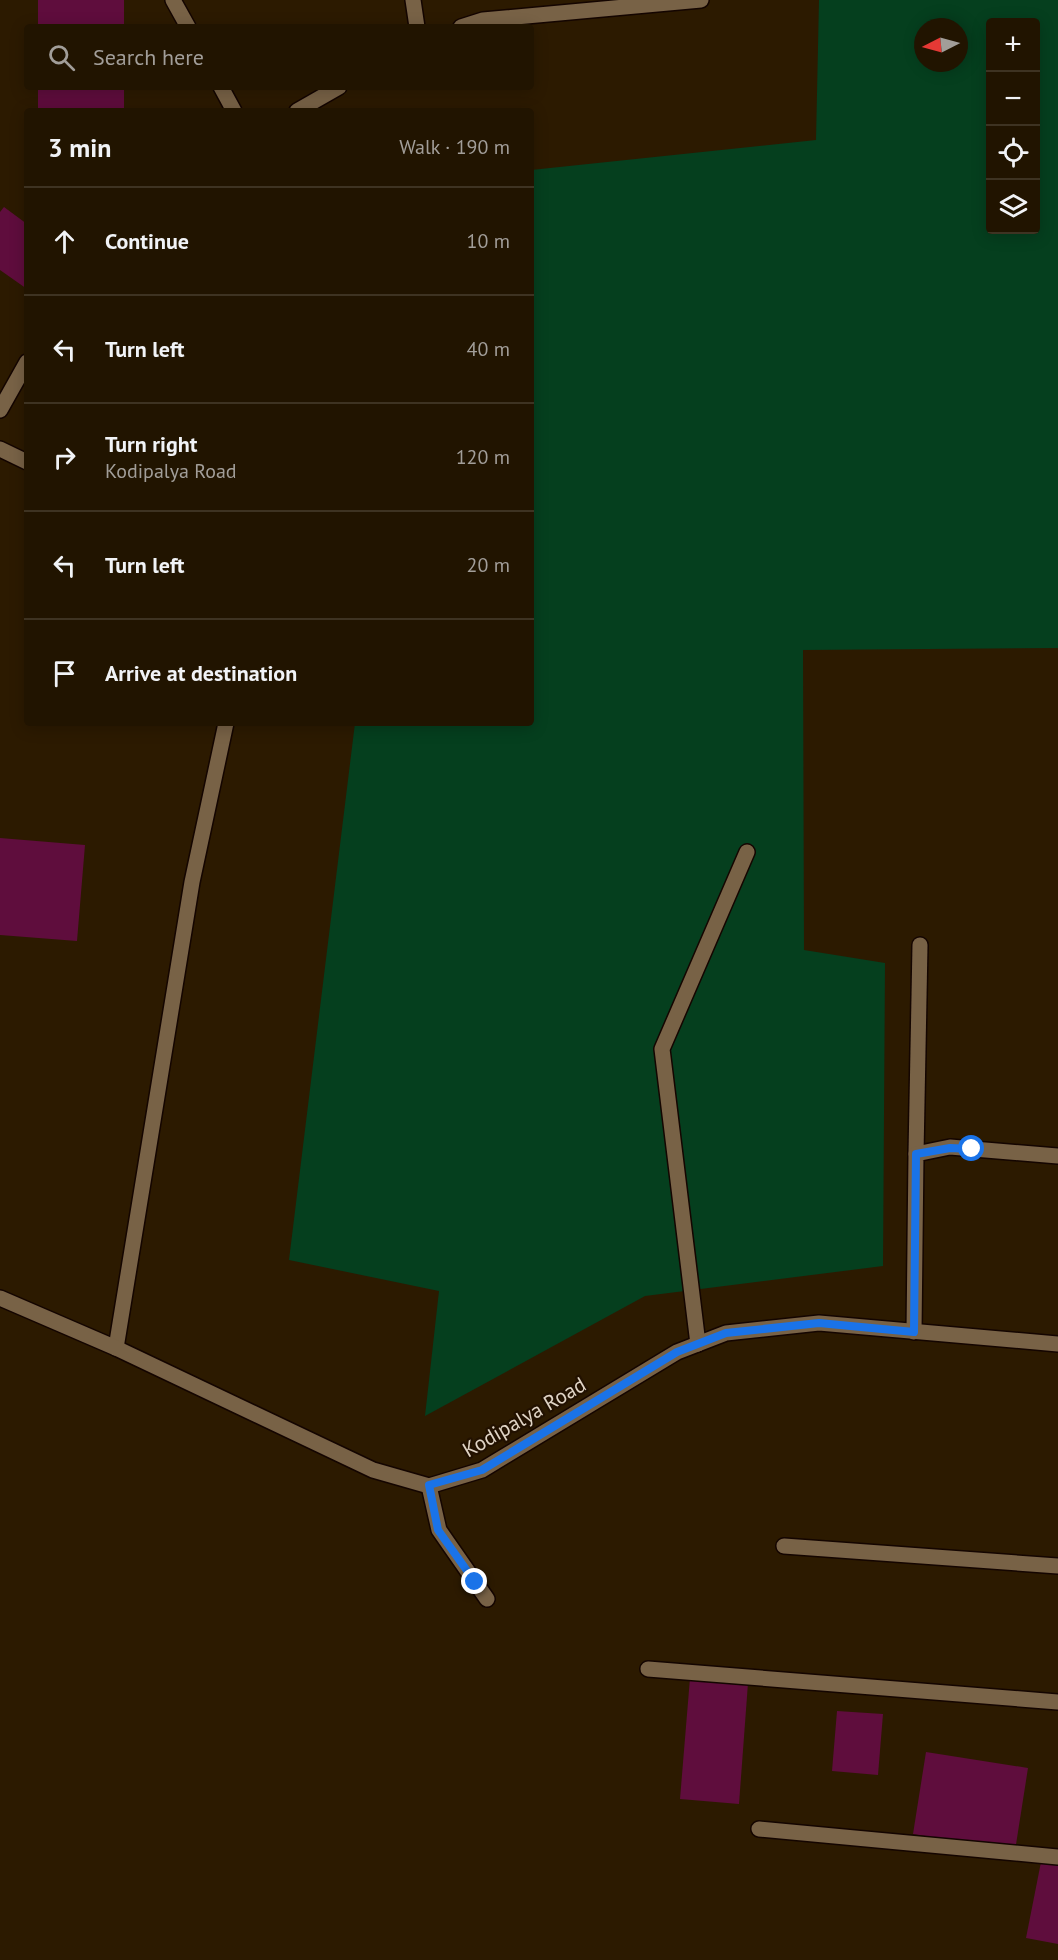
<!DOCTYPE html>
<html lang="en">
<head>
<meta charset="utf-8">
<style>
  :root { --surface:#211400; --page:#2d210f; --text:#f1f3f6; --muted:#a29e99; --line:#3e3322 }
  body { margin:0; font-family:"PT Sans",sans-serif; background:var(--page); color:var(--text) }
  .controls { position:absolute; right:18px; top:18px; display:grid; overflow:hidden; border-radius:6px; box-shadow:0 3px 15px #0003 }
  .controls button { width:54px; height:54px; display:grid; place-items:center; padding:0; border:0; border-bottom:2px solid var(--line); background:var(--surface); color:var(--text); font:30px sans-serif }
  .compass { position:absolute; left:914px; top:18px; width:54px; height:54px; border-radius:50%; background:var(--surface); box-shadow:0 3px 15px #0003; rotate:264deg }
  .stop { position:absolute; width:18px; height:18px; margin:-14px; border:4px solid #1a73e8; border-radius:50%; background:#fff }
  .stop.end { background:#1a73e8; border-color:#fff; box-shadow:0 2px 6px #0008 }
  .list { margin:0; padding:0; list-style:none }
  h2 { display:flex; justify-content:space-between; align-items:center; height:78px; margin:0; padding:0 24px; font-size:26px }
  h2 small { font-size:20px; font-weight:400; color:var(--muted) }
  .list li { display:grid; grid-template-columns:39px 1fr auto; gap:18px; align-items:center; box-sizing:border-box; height:108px; padding:0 24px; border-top:2px solid var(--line) }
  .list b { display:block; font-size:22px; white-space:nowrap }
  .list p { margin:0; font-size:20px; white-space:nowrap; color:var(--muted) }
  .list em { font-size:20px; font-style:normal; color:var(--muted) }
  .icon { flex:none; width:33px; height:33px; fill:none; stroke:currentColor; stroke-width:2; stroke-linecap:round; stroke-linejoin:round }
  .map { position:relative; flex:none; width:1058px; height:1960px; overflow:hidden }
  .search { position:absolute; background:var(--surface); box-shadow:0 3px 15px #0003; left:24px; top:24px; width:510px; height:66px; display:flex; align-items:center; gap:15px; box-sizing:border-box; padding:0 21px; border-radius:6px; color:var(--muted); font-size:22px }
  .panel { position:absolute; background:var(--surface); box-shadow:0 3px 15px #0003; left:24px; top:108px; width:510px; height:618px; border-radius:6px }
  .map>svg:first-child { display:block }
  .green { fill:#053f1e; fill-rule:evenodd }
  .building { fill:#5f0d3d }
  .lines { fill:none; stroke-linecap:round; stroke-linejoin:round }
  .service-casing { stroke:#140500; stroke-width:18 }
  .minor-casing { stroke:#140500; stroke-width:18 }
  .secondary-casing { stroke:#140500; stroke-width:18 }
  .service { stroke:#786246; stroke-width:15 }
  .minor { stroke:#786246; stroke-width:15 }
  .secondary { stroke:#786246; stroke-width:15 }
  .route { stroke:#1a73e8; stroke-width:8 }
  .labels { text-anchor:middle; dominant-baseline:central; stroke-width:4.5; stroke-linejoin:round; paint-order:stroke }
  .street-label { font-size:21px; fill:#e0d4c5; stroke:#210 }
</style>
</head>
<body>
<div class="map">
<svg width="1058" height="1960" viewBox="0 0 1058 1960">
  <rect width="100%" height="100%" fill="#2c1a00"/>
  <path class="green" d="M819,0H1058V648L803,650L804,950L885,963L883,1266L645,1296L425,1416L439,1291L289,1260L355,723H531V170L816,140ZM990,22H1036V230H990ZM923,27H959V63H923Z"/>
  <g class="building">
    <rect x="38" y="0" width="86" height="27"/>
    <rect x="38" y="87" width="86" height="24"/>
    <polygon points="4,207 27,224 27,289 0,270 0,212"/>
    <polygon points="0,838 85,845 77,941 0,935"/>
    <polygon points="690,1678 748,1683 739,1804 680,1799"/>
    <polygon points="837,1711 883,1714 878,1775 832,1771"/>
    <polygon points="926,1752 1028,1768 1015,1851 913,1834"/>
    <polygon points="1041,1862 1058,1865 1058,1944 1026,1938"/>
  </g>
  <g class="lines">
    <defs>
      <g id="service">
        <polyline points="173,0 188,27"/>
        <polyline points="413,0 417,27"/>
        <polyline points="461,27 483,20 701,0"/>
        <polyline points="221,87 234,111"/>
        <polyline points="297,111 339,87"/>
        <polyline points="0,410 27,362"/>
        <polyline points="0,449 27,462"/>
        <polyline points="116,1348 192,882 226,723"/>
        <polyline points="429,1486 439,1530 487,1599"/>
      </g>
      <g id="minor">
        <polyline points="916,1154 920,945"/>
        <polyline points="914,1332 916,1154 950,1147 1058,1156"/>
        <polyline points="698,1344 662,1049 747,852"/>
        <polyline points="784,1546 1058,1566"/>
        <polyline points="648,1669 1058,1702"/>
        <polyline points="759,1829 1058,1857"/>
      </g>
      <polyline id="secondary" points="0,1298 116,1348 373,1470 429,1486 482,1470 677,1352 726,1333 819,1323 1058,1344"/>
    </defs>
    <use href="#service" class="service-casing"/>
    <use href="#minor" class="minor-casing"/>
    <use href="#secondary" class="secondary-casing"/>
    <use href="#service" class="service"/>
    <use href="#minor" class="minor"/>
    <use href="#secondary" class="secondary"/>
  </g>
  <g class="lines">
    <polyline class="route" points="475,1582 438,1530 429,1485 482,1470 677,1352 726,1333 819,1323 914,1332 916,1154 950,1148 972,1149"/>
  </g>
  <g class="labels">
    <g class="street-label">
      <text transform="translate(524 1417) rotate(-30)">Kodipalya Road</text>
    </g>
  </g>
</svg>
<div class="controls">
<button>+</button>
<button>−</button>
<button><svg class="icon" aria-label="locate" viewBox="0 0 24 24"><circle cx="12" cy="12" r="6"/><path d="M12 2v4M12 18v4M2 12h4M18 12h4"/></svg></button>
<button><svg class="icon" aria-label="layers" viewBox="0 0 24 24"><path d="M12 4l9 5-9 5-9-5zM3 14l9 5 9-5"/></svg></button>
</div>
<svg class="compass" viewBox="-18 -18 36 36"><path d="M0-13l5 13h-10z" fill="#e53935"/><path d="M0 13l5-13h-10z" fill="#a29e99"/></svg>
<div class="stop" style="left:972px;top:1149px"></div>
<div class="stop end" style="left:475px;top:1582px"></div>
<div class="search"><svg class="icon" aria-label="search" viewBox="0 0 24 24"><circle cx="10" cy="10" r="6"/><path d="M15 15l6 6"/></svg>Search here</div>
<section class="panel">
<h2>3 min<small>Walk · 190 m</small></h2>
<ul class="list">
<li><svg class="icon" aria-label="ahead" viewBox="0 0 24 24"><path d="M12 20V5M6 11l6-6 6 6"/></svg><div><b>Continue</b></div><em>10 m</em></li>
<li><svg class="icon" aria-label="left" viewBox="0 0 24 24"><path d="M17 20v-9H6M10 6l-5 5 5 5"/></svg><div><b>Turn left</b></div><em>40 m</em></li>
<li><svg class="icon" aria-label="right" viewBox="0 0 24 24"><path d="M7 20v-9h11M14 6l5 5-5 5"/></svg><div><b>Turn right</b><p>Kodipalya Road</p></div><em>120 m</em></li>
<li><svg class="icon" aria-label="left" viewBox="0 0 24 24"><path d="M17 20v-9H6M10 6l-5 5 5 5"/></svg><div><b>Turn left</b></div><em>20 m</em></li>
<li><svg class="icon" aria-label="arrive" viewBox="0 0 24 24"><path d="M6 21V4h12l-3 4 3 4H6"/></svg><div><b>Arrive at destination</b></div></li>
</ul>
</section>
</div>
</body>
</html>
